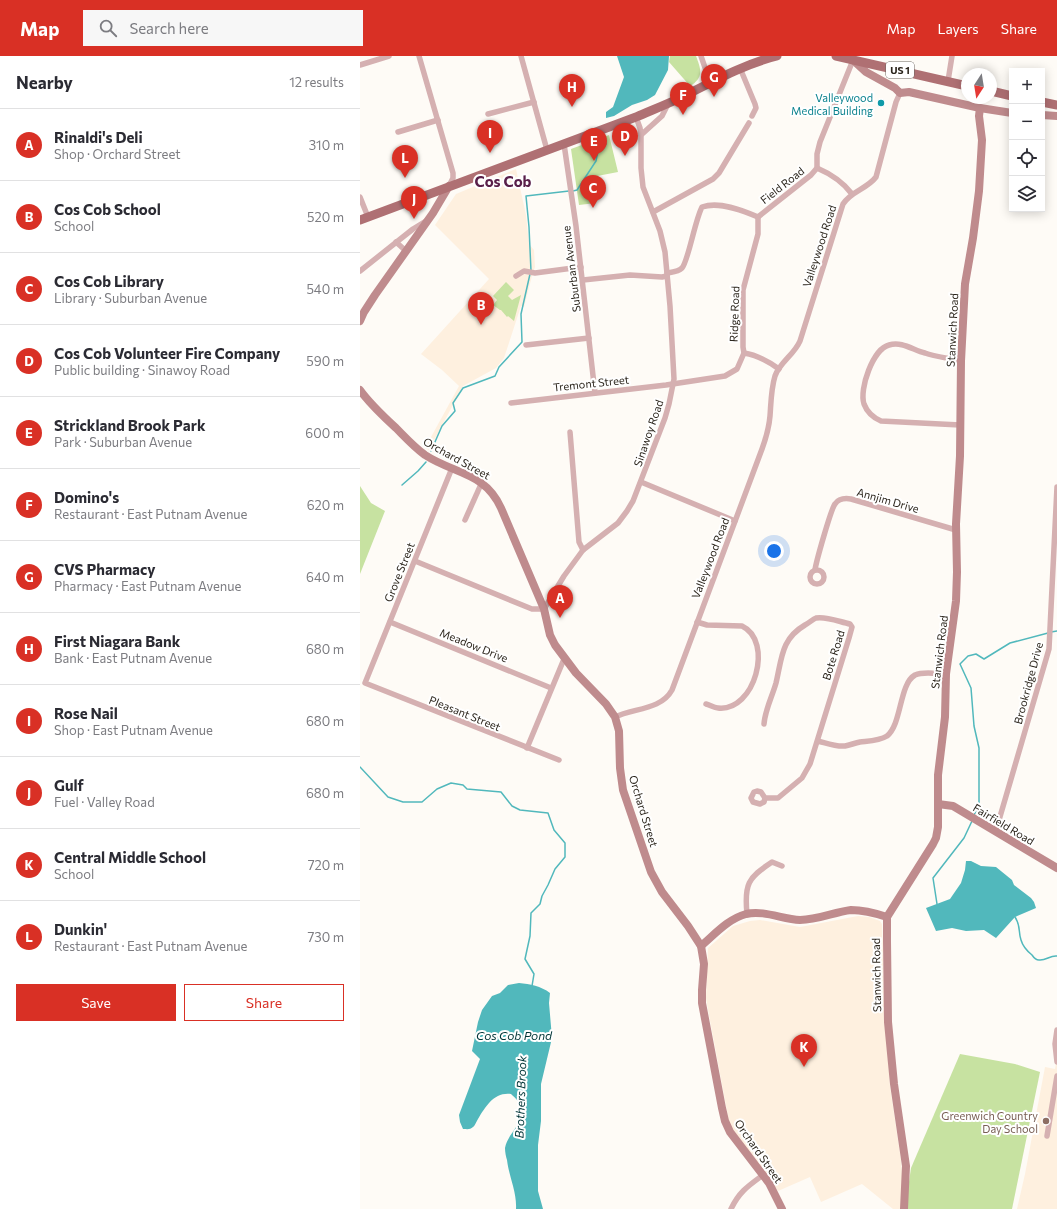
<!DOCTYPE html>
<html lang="en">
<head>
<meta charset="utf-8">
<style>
  :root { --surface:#fff; --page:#f7f7f7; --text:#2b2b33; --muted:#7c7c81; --line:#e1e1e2; --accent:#d93025 }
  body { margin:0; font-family:Commissioner,sans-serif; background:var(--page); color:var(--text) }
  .controls { position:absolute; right:12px; top:12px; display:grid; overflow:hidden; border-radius:0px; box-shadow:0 2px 10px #0003 }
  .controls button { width:36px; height:36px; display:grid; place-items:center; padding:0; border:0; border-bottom:1px solid var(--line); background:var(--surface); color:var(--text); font:20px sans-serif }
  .compass { position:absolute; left:601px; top:12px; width:36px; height:36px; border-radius:50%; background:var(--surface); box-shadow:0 2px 10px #0003; rotate:192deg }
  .you { position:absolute; left:414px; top:495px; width:14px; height:14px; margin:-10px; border:3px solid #fff; border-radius:50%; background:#1a73e8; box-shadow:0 0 0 6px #1a73e833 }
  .badge { display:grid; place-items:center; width:26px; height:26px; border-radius:50%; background:var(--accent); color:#fff; font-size:13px; font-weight:700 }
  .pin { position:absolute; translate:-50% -33px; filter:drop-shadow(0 1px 2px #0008) }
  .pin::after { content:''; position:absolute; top:21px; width:14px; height:12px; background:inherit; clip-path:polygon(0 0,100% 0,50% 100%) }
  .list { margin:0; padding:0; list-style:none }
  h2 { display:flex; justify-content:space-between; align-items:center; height:52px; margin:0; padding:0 16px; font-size:17px }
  h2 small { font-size:13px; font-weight:400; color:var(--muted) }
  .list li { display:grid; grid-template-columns:26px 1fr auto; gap:12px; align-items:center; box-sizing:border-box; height:72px; padding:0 16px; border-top:1px solid var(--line) }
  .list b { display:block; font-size:15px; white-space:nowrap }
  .list p { margin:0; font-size:13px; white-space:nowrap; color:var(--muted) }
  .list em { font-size:13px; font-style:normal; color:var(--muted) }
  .actions { display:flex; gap:8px; padding:12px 16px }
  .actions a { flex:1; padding:9px 0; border:1px solid var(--accent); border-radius:0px; text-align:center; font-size:14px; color:var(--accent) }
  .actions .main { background:var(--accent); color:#fff }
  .icon { flex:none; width:22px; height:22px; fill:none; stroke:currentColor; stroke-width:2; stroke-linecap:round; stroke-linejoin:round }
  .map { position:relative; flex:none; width:697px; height:1153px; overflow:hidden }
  header { display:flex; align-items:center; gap:24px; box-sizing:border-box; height:56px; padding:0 20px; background:var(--accent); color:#fff }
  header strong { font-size:19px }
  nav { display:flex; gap:22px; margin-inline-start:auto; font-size:14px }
  .search { width:280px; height:36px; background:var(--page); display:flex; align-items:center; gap:10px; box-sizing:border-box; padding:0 14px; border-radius:0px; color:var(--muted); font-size:15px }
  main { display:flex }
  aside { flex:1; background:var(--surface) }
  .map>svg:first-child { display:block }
  .built { fill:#fef0df }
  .green { fill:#c7e2a1 }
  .water { fill:#51b8bc }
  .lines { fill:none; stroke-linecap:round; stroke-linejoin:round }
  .stream { stroke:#51b8bc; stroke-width:1.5 }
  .street { stroke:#d5b0b1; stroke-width:5.5 }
  .secondary { stroke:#bf8b8d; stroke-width:8 }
  .primary { stroke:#af7073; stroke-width:9 }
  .culture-dot { fill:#0f9aa8; stroke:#fff; stroke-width:1.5 }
  .education-dot { fill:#8d6e63; stroke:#fff; stroke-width:1.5 }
  .labels { text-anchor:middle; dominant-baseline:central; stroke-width:4; stroke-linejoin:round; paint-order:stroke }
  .shield { fill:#fff; stroke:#6b6761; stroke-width:1 }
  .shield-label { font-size:10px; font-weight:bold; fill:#2c261d }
  .culture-label { font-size:11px; fill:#0d838f; stroke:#fff; text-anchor:end }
  .street-label { font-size:11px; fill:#2c261d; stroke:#fff }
  .education-label { font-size:11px; fill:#785e54; stroke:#fff; text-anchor:end }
  .water-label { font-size:12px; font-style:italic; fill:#003436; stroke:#fff }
  .district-label { font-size:15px; font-weight:bold; fill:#59204a; stroke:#fff }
</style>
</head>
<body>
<header>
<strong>Map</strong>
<div class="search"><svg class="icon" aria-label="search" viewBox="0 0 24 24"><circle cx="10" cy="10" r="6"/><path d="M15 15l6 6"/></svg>Search here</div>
<nav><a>Map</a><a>Layers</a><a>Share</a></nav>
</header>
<main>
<aside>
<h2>Nearby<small>12 results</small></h2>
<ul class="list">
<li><span class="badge">A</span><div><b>Rinaldi's Deli</b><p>Shop · Orchard Street</p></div><em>310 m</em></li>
<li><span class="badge">B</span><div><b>Cos Cob School</b><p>School</p></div><em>520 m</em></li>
<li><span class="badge">C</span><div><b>Cos Cob Library</b><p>Library · Suburban Avenue</p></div><em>540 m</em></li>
<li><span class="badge">D</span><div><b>Cos Cob Volunteer Fire Company</b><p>Public building · Sinawoy Road</p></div><em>590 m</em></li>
<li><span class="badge">E</span><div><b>Strickland Brook Park</b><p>Park · Suburban Avenue</p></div><em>600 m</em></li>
<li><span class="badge">F</span><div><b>Domino's</b><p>Restaurant · East Putnam Avenue</p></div><em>620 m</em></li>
<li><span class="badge">G</span><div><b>CVS Pharmacy</b><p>Pharmacy · East Putnam Avenue</p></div><em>640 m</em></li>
<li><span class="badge">H</span><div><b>First Niagara Bank</b><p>Bank · East Putnam Avenue</p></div><em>680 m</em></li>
<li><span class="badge">I</span><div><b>Rose Nail</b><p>Shop · East Putnam Avenue</p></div><em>680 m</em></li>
<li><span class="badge">J</span><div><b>Gulf</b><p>Fuel · Valley Road</p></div><em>680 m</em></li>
<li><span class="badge">K</span><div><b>Central Middle School</b><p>School</p></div><em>720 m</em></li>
<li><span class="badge">L</span><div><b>Dunkin'</b><p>Restaurant · East Putnam Avenue</p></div><em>730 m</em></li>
</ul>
<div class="actions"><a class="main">Save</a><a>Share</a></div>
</aside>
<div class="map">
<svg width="697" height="1153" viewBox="0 0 697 1153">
  <rect width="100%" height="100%" fill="#fefbf6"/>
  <g class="built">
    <polygon points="156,113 166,159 169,188 174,194 175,211 172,220 164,251 161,250 144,302 136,312 103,330 69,394 65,392 99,330 82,314 61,298 129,223 75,169 96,138"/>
    <polygon points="498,860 509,861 520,865 522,868 524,944 530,1030 541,1104 543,1127 541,1153 533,1153 502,1128 461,1146 450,1121 418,1135 374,1075 369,1066 348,954 346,942 348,892 373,870 390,865 400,864 440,871"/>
    <polygon points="697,1002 697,1153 657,1153 665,1118 685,1011 695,1013"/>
  </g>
  <g class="green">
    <path d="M310,0H336C341,13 344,22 330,30L309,6Z"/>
    <polygon points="249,79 258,116 232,121 236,147 219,149 211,93"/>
    <polygon points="146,226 154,234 148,240 152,244 161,239 154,265 148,260 147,261 141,254 140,254 133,249 137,244 133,240"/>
    <polygon points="0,430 11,447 25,455 0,518"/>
    <polygon points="600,998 655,1008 680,1016 652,1153 545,1153 551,1112"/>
  </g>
  <g class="water">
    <polygon points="257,0 309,0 308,14 295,39 287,44 272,49 254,60 246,62 246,56 253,51 264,21"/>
    <polygon points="606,805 611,805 621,810 636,811 652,824 654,829 671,842 674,846 676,852 655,861 636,882 624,874 606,875 592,872 576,875 566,852 590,843 601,827 605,814"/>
    <path d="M159,927C170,928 181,930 190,937L189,947L192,982L181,1028V1065L178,1089V1135L183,1153H156C157,1136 149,1121 147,1104C146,1101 145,1096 145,1092C148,1076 166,1067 161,1050C160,1046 154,1041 151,1038C134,1036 126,1050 118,1063C116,1066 115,1070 113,1071C110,1074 107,1073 103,1073L100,1066L99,1059L120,1003L112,995L118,966L122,954L132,940L140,937L148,929Z"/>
  </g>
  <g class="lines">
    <g class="stream">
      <polyline points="213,135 217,134 236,105 238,94 246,88"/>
      <polyline points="171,215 169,171 166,140 209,135"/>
      <polyline points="71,395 82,370 95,355 93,347 103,332 135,320 139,311 162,286 161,258 170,218"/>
      <polyline points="42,429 58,415 66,406"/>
      <polyline points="691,576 697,575"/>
      <polyline points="0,711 28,741 43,746 62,746 77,733 91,727 103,729 107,733 141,736 152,750 160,754 188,757 194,774 205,787 205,801 195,813 188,829 182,840 180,848 171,857 170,880 165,903 174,918 172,930"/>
      <polyline points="614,759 619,749 619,692 614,670 611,632 600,608 608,600 616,598 624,603 650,587 688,577"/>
      <polyline points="577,848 573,822 604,782 612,765"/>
      <path d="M655,861C661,870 658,875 661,884C663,891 667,895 672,899C674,902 676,904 679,904C686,905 690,899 697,900"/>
    </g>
    <g class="street">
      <polyline points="59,0 93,117 93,122 89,130"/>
      <polyline points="161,0 187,94"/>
      <polyline points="341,0 350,26"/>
      <polyline points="0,9 29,0"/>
      <polyline points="380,12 395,48 396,52 392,60"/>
      <polyline points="588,25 592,0"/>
      <polyline points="128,58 174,46"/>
      <polyline points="38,76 78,64"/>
      <polyline points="281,79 302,60 308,48"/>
      <polyline points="204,88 216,170 235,337"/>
      <path d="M457,112C471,118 483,126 492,138"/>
      <polyline points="0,141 8,161"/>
      <polyline points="293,156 353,123 359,117 389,67"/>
      <polyline points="36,186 46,195"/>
      <polyline points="0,215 53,173 66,165"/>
      <path d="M307,217C312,216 318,216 322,212C328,206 335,164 342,151C359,145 382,154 398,161L451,119L457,112V98L460,86L493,4"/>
      <polyline points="156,220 164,215 175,217 221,211"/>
      <polyline points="223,224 270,219 302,221 307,220"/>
      <polyline points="166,289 229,282"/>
      <path d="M384,297C397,299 408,305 419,313"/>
      <polyline points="151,347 306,329 365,320 377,313 384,297 383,291 383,234 398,178 398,161"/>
      <path d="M600,369L521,365C514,362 507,356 504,348C499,333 513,293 529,289C542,285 553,294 565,297C576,301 589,302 601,305"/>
      <polyline points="210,376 219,486 223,494"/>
      <polyline points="92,412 5,627 199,704"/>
      <polyline points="281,426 375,465"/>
      <polyline points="105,464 122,426"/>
      <polyline points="55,505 172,553 184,553 204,520 223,494 258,467 267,455 273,445 305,362 309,348 314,323 310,250 305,196 300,175 283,131 281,112 281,79 280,72 276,61"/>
      <circle cx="457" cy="521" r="7"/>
      <path d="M455,514C456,506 471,453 475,448C479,442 485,442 491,443L596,474"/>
      <polyline points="30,566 191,632"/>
      <path d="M337,566L347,569L382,570C414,585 395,656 358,652C354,652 350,649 346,648"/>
      <path d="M255,661C274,652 301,654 312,634L402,393C406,382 409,372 410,360C411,347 411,333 415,320C420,306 434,299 440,285L483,148C491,135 507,133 516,121L536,46L540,37"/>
      <path d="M404,668C405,654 412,641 416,627C422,602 421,583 445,569C449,567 453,563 456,562C466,560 480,566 490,568L492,571L489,582L450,708L442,722L418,742H405L404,746L400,748L393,746L391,742L394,736L397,735L401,736L405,742"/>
      <path d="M458,685C466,687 476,691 485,690C490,689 495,687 500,686C508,685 519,685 527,680C542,668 539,628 555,619C564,615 577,618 586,618"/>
      <polyline points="167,692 204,603"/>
      <polyline points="635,775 637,771 689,593 697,431"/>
      <path d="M387,858C384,828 388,822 412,806L422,810"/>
      <polyline points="697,974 695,988 697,1006"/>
      <polyline points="687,1080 697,1020"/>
      <path d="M371,1153C379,1136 388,1130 403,1119"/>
    </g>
    <g class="secondary">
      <polyline points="493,4 506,16 535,32 540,37 549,36 620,52 652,57"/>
      <polyline points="682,59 697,60"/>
      <polyline points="0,265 4,256 15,239 73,157 89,130"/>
      <path d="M0,334C10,348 23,360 36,372C45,381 54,391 65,399C94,418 125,416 141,452L184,553L190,579L195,589L216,617L246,648L255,661L259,675L260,712L263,734L291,816L302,836L328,870L341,890L344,908L342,934V947L362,1052L365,1065L370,1076L409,1127L422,1153"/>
      <polyline points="578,748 593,750 697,812"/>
      <path d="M341,890C355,878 368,863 386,858C404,854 422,863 440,864C458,864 474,856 491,854C504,854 515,857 527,861"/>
      <polyline points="544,1153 546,1110 534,1028 528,966 527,885 527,861 573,788 576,782 578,771 578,719 585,661 586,618 596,545 597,516 596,468 600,400 601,305 605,228 613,182 619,135 622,84 619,60 620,52"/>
    </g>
    <g class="primary">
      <polyline points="476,0 607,30"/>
      <polyline points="631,35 652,40"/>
      <polyline points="682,46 697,49"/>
      <path d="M0,164L276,61C292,54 308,48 324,40C354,25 384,8 417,0"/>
    </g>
  </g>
  <circle class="culture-dot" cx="521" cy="47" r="4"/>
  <circle class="education-dot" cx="686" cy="1065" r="4"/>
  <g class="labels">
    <rect class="shield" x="526" y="6" width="28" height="16" rx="3"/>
    <g class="shield-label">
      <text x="540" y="14">US 1</text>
    </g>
    <g class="culture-label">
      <text x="513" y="41">Valleywood<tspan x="513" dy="13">Medical Building</tspan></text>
    </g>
    <g class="street-label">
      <text transform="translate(422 129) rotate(-38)">Field Road</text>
      <text transform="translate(459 190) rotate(-72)">Valleywood Road</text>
      <text transform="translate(211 213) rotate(-97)">Suburban Avenue</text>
      <text transform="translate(374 258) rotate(-88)">Ridge Road</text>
      <text transform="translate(592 274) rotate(-87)">Stanwich Road</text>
      <text transform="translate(231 327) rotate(-6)">Tremont Street</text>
      <text transform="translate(288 377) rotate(-71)">Sinawoy Road</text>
      <text transform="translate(97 402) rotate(29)">Orchard Street</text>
      <text transform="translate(528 444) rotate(16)">Annjim Drive</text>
      <text transform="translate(350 502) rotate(-69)">Valleywood Road</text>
      <text transform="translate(39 516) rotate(-68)">Grove Street</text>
      <text transform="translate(114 589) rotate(22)">Meadow Drive</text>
      <text transform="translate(579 596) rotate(-83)">Stanwich Road</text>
      <text transform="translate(473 599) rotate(-73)">Bote Road</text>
      <text transform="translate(668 627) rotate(-75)">Brookridge Drive</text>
      <text transform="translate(105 657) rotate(22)">Pleasant Street</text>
      <text transform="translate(284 755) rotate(73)">Orchard Street</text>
      <text transform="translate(644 768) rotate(31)">Fairfield Road</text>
      <text transform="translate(516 919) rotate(-91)">Stanwich Road</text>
      <text transform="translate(399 1095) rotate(55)">Orchard Street</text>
    </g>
    <g class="education-label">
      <text x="678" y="1059">Greenwich Country<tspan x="678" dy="13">Day School</tspan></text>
    </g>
    <g class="water-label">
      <text x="154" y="979">Cos Cob Pond</text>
      <text transform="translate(160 1041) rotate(-88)">Brothers Brook</text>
    </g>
    <g class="district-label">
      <text x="143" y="125">Cos Cob</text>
    </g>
  </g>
</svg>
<div class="controls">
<button>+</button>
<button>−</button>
<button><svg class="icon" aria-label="locate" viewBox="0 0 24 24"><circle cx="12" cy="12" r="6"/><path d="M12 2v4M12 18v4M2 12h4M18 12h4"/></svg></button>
<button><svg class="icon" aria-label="layers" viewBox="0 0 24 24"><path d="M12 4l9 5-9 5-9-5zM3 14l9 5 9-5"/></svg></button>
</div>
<svg class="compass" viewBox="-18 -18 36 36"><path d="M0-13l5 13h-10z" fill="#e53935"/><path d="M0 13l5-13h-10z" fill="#7c7c81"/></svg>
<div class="you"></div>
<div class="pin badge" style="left:200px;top:562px">A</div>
<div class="pin badge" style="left:121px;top:269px">B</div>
<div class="pin badge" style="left:233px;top:152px">C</div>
<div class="pin badge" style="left:265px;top:100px">D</div>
<div class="pin badge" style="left:234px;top:105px">E</div>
<div class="pin badge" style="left:323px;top:59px">F</div>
<div class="pin badge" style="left:354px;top:41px">G</div>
<div class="pin badge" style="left:212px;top:51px">H</div>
<div class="pin badge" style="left:130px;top:97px">I</div>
<div class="pin badge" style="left:54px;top:163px">J</div>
<div class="pin badge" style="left:444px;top:1011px">K</div>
<div class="pin badge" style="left:45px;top:122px">L</div>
</div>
</main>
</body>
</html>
